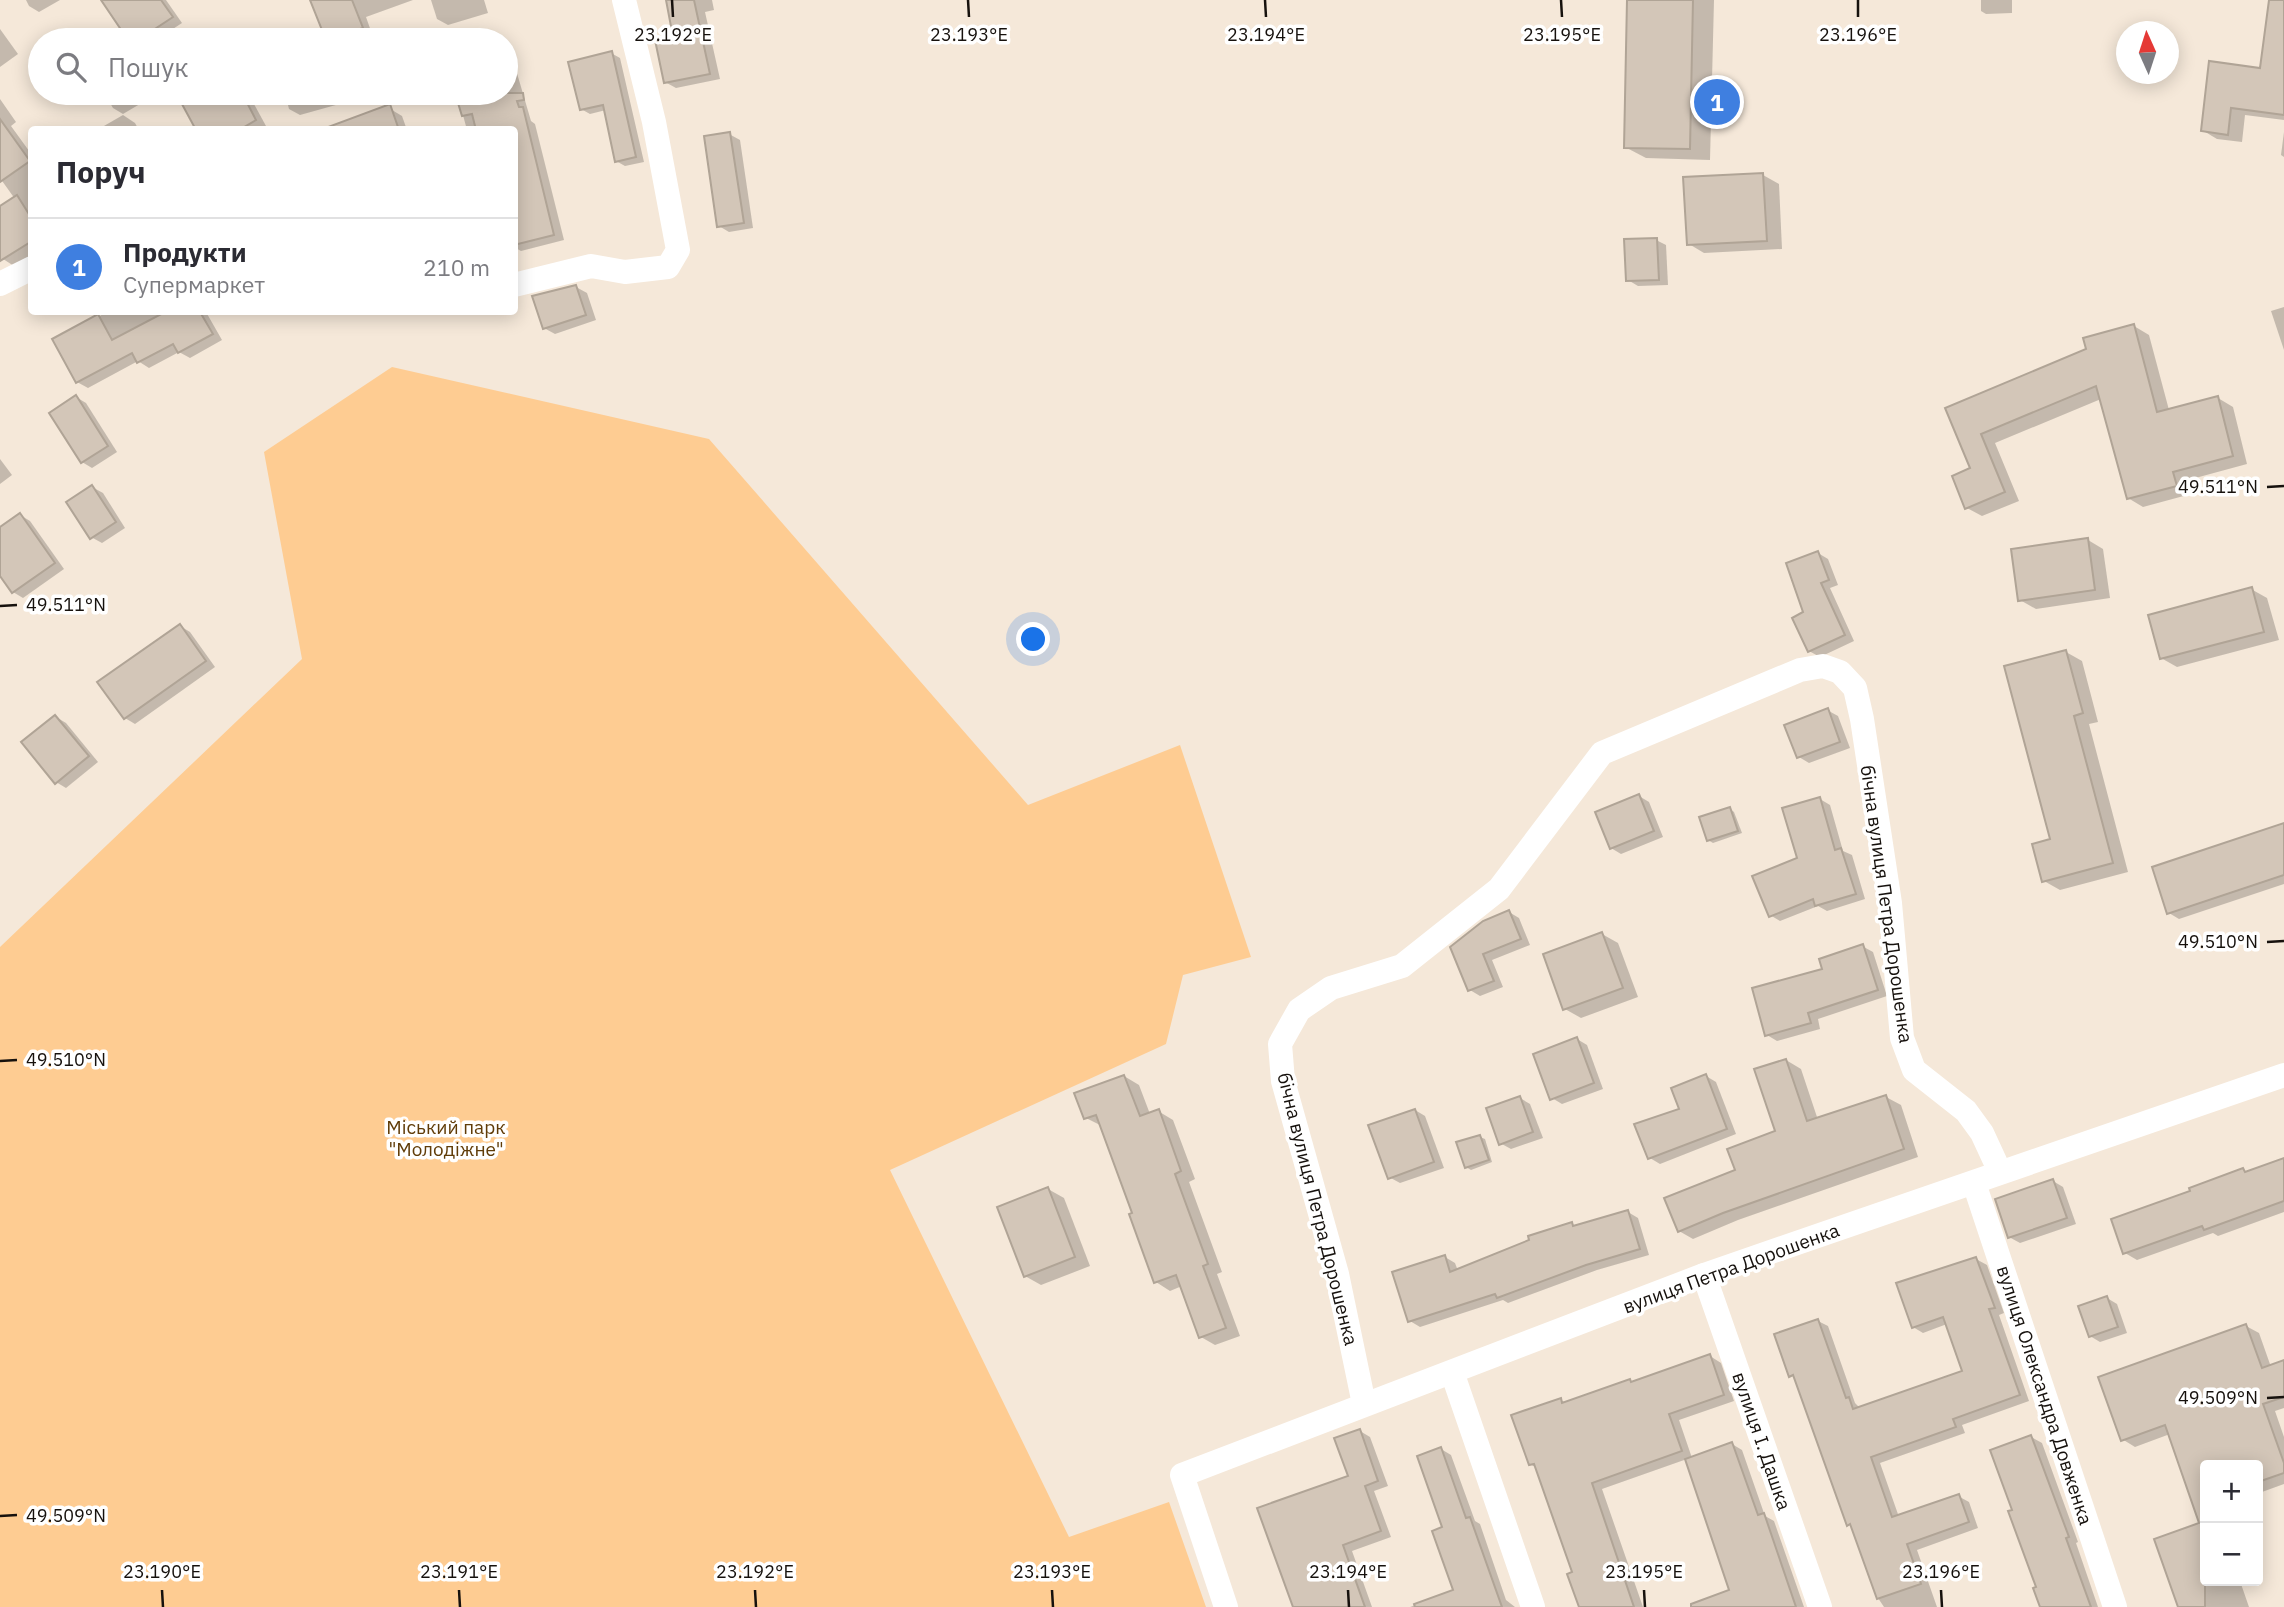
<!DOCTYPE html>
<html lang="uk">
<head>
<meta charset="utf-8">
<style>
  :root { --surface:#fff; --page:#f2f2f3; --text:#2b2b33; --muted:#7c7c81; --line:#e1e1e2; --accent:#d93025 }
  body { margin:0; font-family:"IBM Plex Sans",sans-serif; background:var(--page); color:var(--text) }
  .controls { position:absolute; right:21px; bottom:21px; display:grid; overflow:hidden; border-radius:7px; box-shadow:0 4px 18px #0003 }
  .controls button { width:63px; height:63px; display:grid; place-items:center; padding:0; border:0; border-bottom:2px solid var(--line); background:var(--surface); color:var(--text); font:35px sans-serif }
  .compass { position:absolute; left:2116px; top:21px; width:63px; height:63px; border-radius:50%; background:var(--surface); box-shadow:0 4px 18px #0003; rotate:357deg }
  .you { position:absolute; left:1034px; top:640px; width:24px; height:24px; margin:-18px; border:5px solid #fff; border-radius:50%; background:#1a73e8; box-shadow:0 0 0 10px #1a73e833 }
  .badge { display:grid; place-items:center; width:46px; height:46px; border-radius:50%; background:var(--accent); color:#fff; font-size:23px; font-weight:700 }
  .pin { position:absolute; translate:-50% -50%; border:4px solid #fff; box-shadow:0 2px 7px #0006 }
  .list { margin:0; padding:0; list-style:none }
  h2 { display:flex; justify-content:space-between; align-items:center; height:91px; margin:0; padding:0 28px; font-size:30px }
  h2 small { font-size:23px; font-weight:400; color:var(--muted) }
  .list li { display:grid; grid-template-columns:46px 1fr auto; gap:21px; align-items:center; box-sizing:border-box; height:98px; padding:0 28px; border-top:2px solid var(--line) }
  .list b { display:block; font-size:26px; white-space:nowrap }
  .list p { margin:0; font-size:23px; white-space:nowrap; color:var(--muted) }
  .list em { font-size:23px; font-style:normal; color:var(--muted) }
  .icon { flex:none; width:38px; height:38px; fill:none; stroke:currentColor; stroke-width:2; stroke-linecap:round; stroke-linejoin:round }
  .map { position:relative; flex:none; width:2284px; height:1607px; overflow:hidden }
  .search { position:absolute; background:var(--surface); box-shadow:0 4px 18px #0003; left:28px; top:28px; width:490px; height:77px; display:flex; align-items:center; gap:18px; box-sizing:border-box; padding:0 24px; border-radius:38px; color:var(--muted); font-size:26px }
  .panel { position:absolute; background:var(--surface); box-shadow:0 4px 18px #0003; left:28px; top:126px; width:490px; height:189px; border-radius:7px }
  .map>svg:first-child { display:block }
  .green { fill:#fecc92 }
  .shadow { fill:#0003 }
  .building { fill:#d3c6b8; stroke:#b0a496; stroke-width:2 }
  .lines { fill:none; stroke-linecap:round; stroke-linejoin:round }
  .street { stroke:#fff; stroke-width:24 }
  .ticks { fill:none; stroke:#16110d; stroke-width:2.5 }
  .labels { text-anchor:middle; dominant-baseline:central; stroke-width:7; stroke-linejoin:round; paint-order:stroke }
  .street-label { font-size:19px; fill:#16110d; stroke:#fff }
  .park-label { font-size:19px; fill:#603c08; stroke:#fff }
  .ticks-label { font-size:18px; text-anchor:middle; fill:#16110d; stroke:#fff; stroke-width:7; stroke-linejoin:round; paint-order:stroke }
</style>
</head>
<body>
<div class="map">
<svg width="2284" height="1607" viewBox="0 0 2284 1607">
  <rect width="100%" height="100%" fill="#f5e8d9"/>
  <polygon class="green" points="392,367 709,439 1028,805 1180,745 1251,957 1183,975 1166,1044 890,1170 1069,1537 1169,1502 1206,1607 0,1607 0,947 302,659 264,452"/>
  <g class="shadow">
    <polygon points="26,0 60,0 39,12 29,6"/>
    <polygon points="103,0 166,0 182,23 156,40 130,40"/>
    <polygon points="323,0 413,0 366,17 372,34 355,40 328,40 314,4"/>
    <polygon points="431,0 484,0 488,13 448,25 437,19"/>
    <polygon points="667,0 712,0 714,10 705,12 720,79 676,88 665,82 675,38"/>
    <polygon points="1628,0 1714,0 1710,160 1646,158 1625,147"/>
    <polygon points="1981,0 2012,0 2012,13 1986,14 1981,11"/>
    <polygon points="0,29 18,54 0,67"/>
    <polygon points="2284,35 2284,120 2245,115 2242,142 2217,139 2202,130 2262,70"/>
    <polygon points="611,53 620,58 644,162 625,166 616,161 606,110 590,114 581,109"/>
    <polygon points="506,58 514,63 531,121 535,124 564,240 521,251 514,247 514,130 467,130 457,93 506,93"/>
    <polygon points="104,93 147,93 150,98 123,114 113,108"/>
    <polygon points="189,93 248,93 266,126 260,130 198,130 180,97"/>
    <polygon points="285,93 340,93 343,103 300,115 289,109"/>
    <polygon points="0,99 16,122 11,126 32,155 32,256 14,266 0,257 0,208 15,199 0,178"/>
    <polygon points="392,110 402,116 407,130 351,130"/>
    <polygon points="123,115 135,123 139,130 97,130"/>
    <polygon points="2284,132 2284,157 2281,155"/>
    <polygon points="729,134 740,140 753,228 729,232 719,226"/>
    <polygon points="1763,175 1779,184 1782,249 1704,253 1689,244"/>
    <polygon points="1656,240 1666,245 1668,285 1638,286 1628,280"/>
    <polygon points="576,287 587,293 596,320 555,334 544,328"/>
    <polygon points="2284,307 2284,350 2271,311"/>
    <polygon points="107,312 206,312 222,340 190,358 179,352 149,368 138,361 88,388 77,382 55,340"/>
    <polygon points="2134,326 2149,335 2169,410 2218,398 2233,407 2247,464 2188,480 2191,494 2143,507 2128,498 2101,399 1995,443 2019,501 1982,516 1967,508 1973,469 1947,409 2088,350"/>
    <polygon points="76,397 86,403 117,452 92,468 82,462"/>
    <polygon points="0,459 12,475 0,484"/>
    <polygon points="92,487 103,493 125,528 102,543 91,537"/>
    <polygon points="20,515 30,521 64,569 23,598 13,592 0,573 0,529"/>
    <polygon points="2088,540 2103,549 2110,598 2036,609 2020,600"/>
    <polygon points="1818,553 1828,559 1838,585 1830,588 1854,641 1820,657 1809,651 1806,613"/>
    <polygon points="2251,589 2267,598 2279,640 2177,667 2161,658"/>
    <polygon points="180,626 190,632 215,667 135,724 125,718"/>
    <polygon points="2066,652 2082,661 2098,722 2089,724 2128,872 2060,890 2044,881 2052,840"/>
    <polygon points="1827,710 1838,716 1850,748 1809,763 1799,757"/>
    <polygon points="56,717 66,723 98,762 66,788 56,782"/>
    <polygon points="1639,796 1649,802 1663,837 1621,854 1611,848"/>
    <polygon points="1820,799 1830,805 1843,851 1852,855 1865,899 1827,911 1818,906 1780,921 1770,915 1799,859"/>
    <polygon points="1730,809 1734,812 1742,833 1713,843 1708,840"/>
    <polygon points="2284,825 2284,884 2179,919 2169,913"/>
    <polygon points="1509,912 1519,918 1530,945 1492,960 1503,987 1480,996 1470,990 1452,947"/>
    <polygon points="1602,934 1618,943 1638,997 1581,1018 1565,1009"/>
    <polygon points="1862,946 1873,952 1887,996 1818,1019 1820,1029 1777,1041 1767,1035 1824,970"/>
    <polygon points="1577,1039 1587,1045 1603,1089 1562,1104 1552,1098"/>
    <polygon points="1786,1060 1801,1069 1818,1120 1886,1097 1901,1105 1918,1157 1738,1220 1693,1239 1679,1231 1777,1133"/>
    <polygon points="1124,1076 1139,1085 1150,1114 1158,1111 1173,1120 1195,1179 1189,1182 1222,1272 1217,1274 1240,1336 1215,1345 1201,1337 1182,1286 1170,1291 1156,1282 1134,1214 1102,1126 1086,1118"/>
    <polygon points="1706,1076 1716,1082 1736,1134 1660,1164 1650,1158"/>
    <polygon points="1520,1098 1530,1104 1543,1138 1511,1149 1500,1143"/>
    <polygon points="1415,1110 1425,1116 1444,1168 1400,1183 1389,1177"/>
    <polygon points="1480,1137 1485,1139 1492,1162 1471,1170 1466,1167"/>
    <polygon points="2284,1161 2284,1212 2218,1236 2213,1233 2137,1260 2125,1253 2192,1192 2243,1170 2248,1173"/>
    <polygon points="2053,1181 2063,1187 2076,1224 2020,1243 2009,1237"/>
    <polygon points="1048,1189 1064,1198 1090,1266 1041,1285 1025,1276"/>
    <polygon points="1628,1212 1638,1218 1649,1255 1597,1270 1508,1303 1503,1300 1420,1327 1410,1321 1445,1257 1455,1263 1458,1271 1572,1224 1578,1227"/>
    <polygon points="1976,1259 1987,1265 2004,1313 1999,1315 2029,1401 1962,1425 1965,1433 1880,1463 1899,1517 1958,1496 1969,1502 1978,1528 1917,1550 1937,1607 1884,1607 1878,1598 1853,1527 1848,1524 1796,1378 1791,1375 1818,1321 1828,1326 1855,1403 1860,1408 1964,1372 1947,1324 1923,1333 1913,1327"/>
    <polygon points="2107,1298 2117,1304 2127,1333 2100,1342 2090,1336"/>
    <polygon points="2246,1326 2259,1333 2271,1367 2284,1362 2284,1408 2275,1411 2284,1437 2284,1484 2262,1492 2258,1489 2258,1465 2205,1465 2205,1491 2201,1493 2170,1434 2135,1447 2122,1439"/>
    <polygon points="1710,1356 1721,1363 1734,1401 1679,1420 1692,1458 1732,1444 1742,1450 1765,1516 1774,1521 1804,1607 1706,1607 1731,1591 1687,1459 1602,1489 1643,1607 1581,1607 1575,1573 1537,1468 1530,1464 1561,1400 1566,1403 1629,1381 1633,1383"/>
    <polygon points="1360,1431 1370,1437 1388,1486 1374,1491 1391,1537 1352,1551 1372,1607 1294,1607 1350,1477"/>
    <polygon points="2031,1437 2042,1443 2078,1542 2076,1543 2098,1607 2041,1607 2038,1588 2014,1511"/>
    <polygon points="1441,1449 1451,1455 1475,1521 1480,1524 1506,1600 1515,1607 1410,1607 1455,1591 1444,1528"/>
    <polygon points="2205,1522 2205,1581 2240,1581 2249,1607 2180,1607 2156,1540"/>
  </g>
  <g class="building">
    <polygon points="101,0 161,0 173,17 138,40 128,40"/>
    <polygon points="310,0 352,0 363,28 326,40"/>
    <polygon points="666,0 694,0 710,74 664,83 655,40 673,37"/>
    <polygon points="1627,0 1693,0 1690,149 1624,148"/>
    <polygon points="2269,0 2284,0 2284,115 2231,108 2228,135 2201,131 2209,61 2260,68"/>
    <polygon points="612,51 636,157 615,162 603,105 580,110 568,62"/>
    <polygon points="176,93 242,93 256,120 239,130 196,130"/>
    <polygon points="455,93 523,93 524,100 517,101 519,107 523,107 554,235 514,245 514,130 476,130 472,114 462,116"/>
    <polygon points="390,104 399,130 329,130 328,127"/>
    <polygon points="0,119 30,161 0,182"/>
    <polygon points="730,132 744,223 717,227 704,136"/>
    <polygon points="1763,173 1767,241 1687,245 1683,177"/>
    <polygon points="17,195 32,219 32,241 0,261 0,206"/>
    <polygon points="1657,238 1659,280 1626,281 1624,239"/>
    <polygon points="576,285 586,315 543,329 532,296"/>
    <polygon points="165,312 200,312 213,334 178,353 173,344 137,363 132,353 76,383 52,339 98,314 112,340"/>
    <polygon points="2134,324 2157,412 2218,396 2233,456 2173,472 2177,486 2127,499 2096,386 1981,434 2005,492 1965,509 1952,476 1970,468 1945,408 2086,349 2083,338"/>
    <polygon points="76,395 108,446 81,463 49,413"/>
    <polygon points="92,485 116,522 90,539 66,502"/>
    <polygon points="20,513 55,563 12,593 0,576 0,527"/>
    <polygon points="2088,538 2095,590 2018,601 2011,549"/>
    <polygon points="1818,551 1829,580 1821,583 1845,635 1808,652 1792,618 1803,612 1786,563"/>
    <polygon points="2252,587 2264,632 2160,659 2148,615"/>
    <polygon points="180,624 206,661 124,719 97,682"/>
    <polygon points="2066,650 2083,713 2074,716 2113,863 2042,882 2032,844 2050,839 2004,666"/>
    <polygon points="1828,708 1840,742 1797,758 1784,725"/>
    <polygon points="55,715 89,756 55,784 21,742"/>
    <polygon points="1639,794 1654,831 1610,849 1595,812"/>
    <polygon points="1820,797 1835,850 1841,848 1856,894 1815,906 1813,899 1769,917 1752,876 1797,858 1782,808"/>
    <polygon points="1730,807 1738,831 1707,841 1699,817"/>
    <polygon points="2284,823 2284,875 2167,914 2152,867"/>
    <polygon points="1509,910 1521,939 1483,954 1494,981 1468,991 1450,947 1483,921"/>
    <polygon points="1602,932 1623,988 1563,1010 1543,954"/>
    <polygon points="1863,944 1878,990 1808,1013 1811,1023 1765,1036 1752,988 1822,969 1819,959"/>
    <polygon points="1577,1037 1594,1083 1550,1100 1533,1054"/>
    <polygon points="1786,1059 1807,1121 1886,1095 1904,1149 1723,1213 1678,1232 1664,1198 1735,1170 1727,1149 1775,1131 1754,1069"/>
    <polygon points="1706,1074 1727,1129 1648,1159 1634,1124 1679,1109 1671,1088"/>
    <polygon points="1124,1075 1140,1116 1159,1109 1181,1171 1175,1174 1208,1264 1203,1266 1226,1328 1199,1338 1176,1275 1154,1283 1129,1214 1132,1213 1096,1115 1084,1119 1074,1093"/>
    <polygon points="1520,1096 1533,1132 1499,1145 1486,1108"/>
    <polygon points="1415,1109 1434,1162 1388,1179 1368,1125"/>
    <polygon points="1480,1135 1489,1160 1465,1168 1456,1142"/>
    <polygon points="2284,1158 2284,1201 2204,1230 2202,1226 2123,1254 2111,1219 2190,1191 2189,1188 2243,1168 2245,1172"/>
    <polygon points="2053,1179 2067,1218 2008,1238 1995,1199"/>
    <polygon points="1048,1187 1075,1257 1024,1277 997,1207"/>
    <polygon points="1628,1210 1640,1249 1586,1265 1497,1298 1495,1294 1408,1322 1392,1272 1445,1255 1450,1272 1529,1240 1528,1236 1572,1222 1573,1226"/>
    <polygon points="1976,1257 1995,1308 1989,1309 2020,1395 1953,1419 1956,1427 1871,1457 1892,1517 1959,1494 1969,1522 1907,1544 1921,1584 1877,1599 1850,1524 1847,1526 1793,1375 1789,1377 1774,1334 1818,1319 1846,1398 1849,1397 1853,1409 1962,1371 1943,1317 1912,1328 1896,1283"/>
    <polygon points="2107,1296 2118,1327 2089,1337 2078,1306"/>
    <polygon points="2246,1324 2262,1368 2284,1360 2284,1397 2263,1404 2284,1463 2284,1473 2258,1482 2258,1465 2205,1465 2205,1607 2178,1607 2154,1539 2199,1523 2165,1425 2121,1441 2098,1377"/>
    <polygon points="1710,1354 1724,1395 1669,1414 1682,1451 1592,1483 1634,1607 1579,1607 1567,1574 1572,1572 1534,1464 1529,1465 1511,1415 1561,1398 1562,1403 1630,1379 1631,1382"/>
    <polygon points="1360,1429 1378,1481 1365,1486 1381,1531 1343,1545 1365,1607 1293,1607 1257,1508 1348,1476 1334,1438"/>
    <polygon points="2031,1435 2069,1537 2066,1538 2091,1607 2040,1607 2033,1588 2036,1587 2008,1511 2012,1510 1990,1450"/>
    <polygon points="1732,1442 1758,1515 1764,1513 1796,1607 1691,1607 1691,1604 1729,1590 1685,1459"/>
    <polygon points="1441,1447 1466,1518 1470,1517 1502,1607 1415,1607 1414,1604 1453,1590 1432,1531 1442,1527 1417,1456"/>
  </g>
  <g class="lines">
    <g class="street">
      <polyline points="0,284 32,268"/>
      <polyline points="514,285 591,266 625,272 668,267 678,250 654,122 624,0"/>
      <polyline points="1974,1183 2115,1607"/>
      <polyline points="1704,1275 1820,1607"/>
      <polyline points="1452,1372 1533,1607"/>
      <polyline points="1364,1404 1337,1274 1283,1081 1280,1044 1299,1010 1331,988 1402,966 1499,889 1602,753 1800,670 1823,666 1840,672 1855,688 1862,719 1890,903 1902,1038 1914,1070 1966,1111 1982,1133 2000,1172"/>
      <polyline points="1226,1607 1182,1475 1704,1275 2284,1075"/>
    </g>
  </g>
  <path class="ticks" d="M672,0L673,17M968,0L969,17M1265,0L1266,17M1561,0L1562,17M1858,0V17M2267,487L2284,486M0,606L17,605M2267,942L2284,941M0,1061L17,1060M2267,1398L2284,1397M0,1516L17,1515M162,1590L163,1607M459,1590L460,1607M755,1590L756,1607M1052,1590L1053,1607M1348,1590L1349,1607M1644,1590L1645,1607M1941,1590L1942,1607"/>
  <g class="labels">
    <g class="street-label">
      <text transform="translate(1887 904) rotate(82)">бічна вулиця Петра Дорошенка</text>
      <text transform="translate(1318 1209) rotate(76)">бічна вулиця Петра Дорошенка</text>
      <text transform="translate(1731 1268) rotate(-20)">вулиця Петра Дорошенка</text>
      <text transform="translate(2045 1395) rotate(72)">вулиця Олександра Довженка</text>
      <text transform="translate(1762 1441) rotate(71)">вулиця І. Дашка</text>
    </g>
    <g class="park-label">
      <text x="446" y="1127">Міський парк<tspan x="446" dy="22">"Молодіжне"</tspan></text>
    </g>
  </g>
  <g class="ticks-label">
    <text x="673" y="41">23.192°E</text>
    <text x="969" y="41">23.193°E</text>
    <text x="1266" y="41">23.194°E</text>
    <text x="1562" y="41">23.195°E</text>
    <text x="1858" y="41">23.196°E</text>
    <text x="2218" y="493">49.511°N</text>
    <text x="66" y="611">49.511°N</text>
    <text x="2218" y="948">49.510°N</text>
    <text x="66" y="1066">49.510°N</text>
    <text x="2218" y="1404">49.509°N</text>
    <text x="66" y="1522">49.509°N</text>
    <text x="162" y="1578">23.190°E</text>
    <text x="459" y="1578">23.191°E</text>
    <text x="755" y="1578">23.192°E</text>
    <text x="1052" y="1578">23.193°E</text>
    <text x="1348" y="1578">23.194°E</text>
    <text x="1644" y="1578">23.195°E</text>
    <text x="1941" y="1578">23.196°E</text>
  </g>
</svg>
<div class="controls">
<button>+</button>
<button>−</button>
</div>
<svg class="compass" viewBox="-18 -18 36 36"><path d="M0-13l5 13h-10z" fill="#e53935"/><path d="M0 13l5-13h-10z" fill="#7c7c81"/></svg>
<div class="you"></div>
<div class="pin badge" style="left:1717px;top:102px;background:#3f7fe0">1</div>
<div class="search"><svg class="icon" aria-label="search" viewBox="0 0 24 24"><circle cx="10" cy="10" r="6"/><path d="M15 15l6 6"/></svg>Пошук</div>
<section class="panel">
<h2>Поруч<small></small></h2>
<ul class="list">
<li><span class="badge" style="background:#3f7fe0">1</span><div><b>Продукти</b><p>Супермаркет</p></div><em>210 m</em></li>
</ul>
</section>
</div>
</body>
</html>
